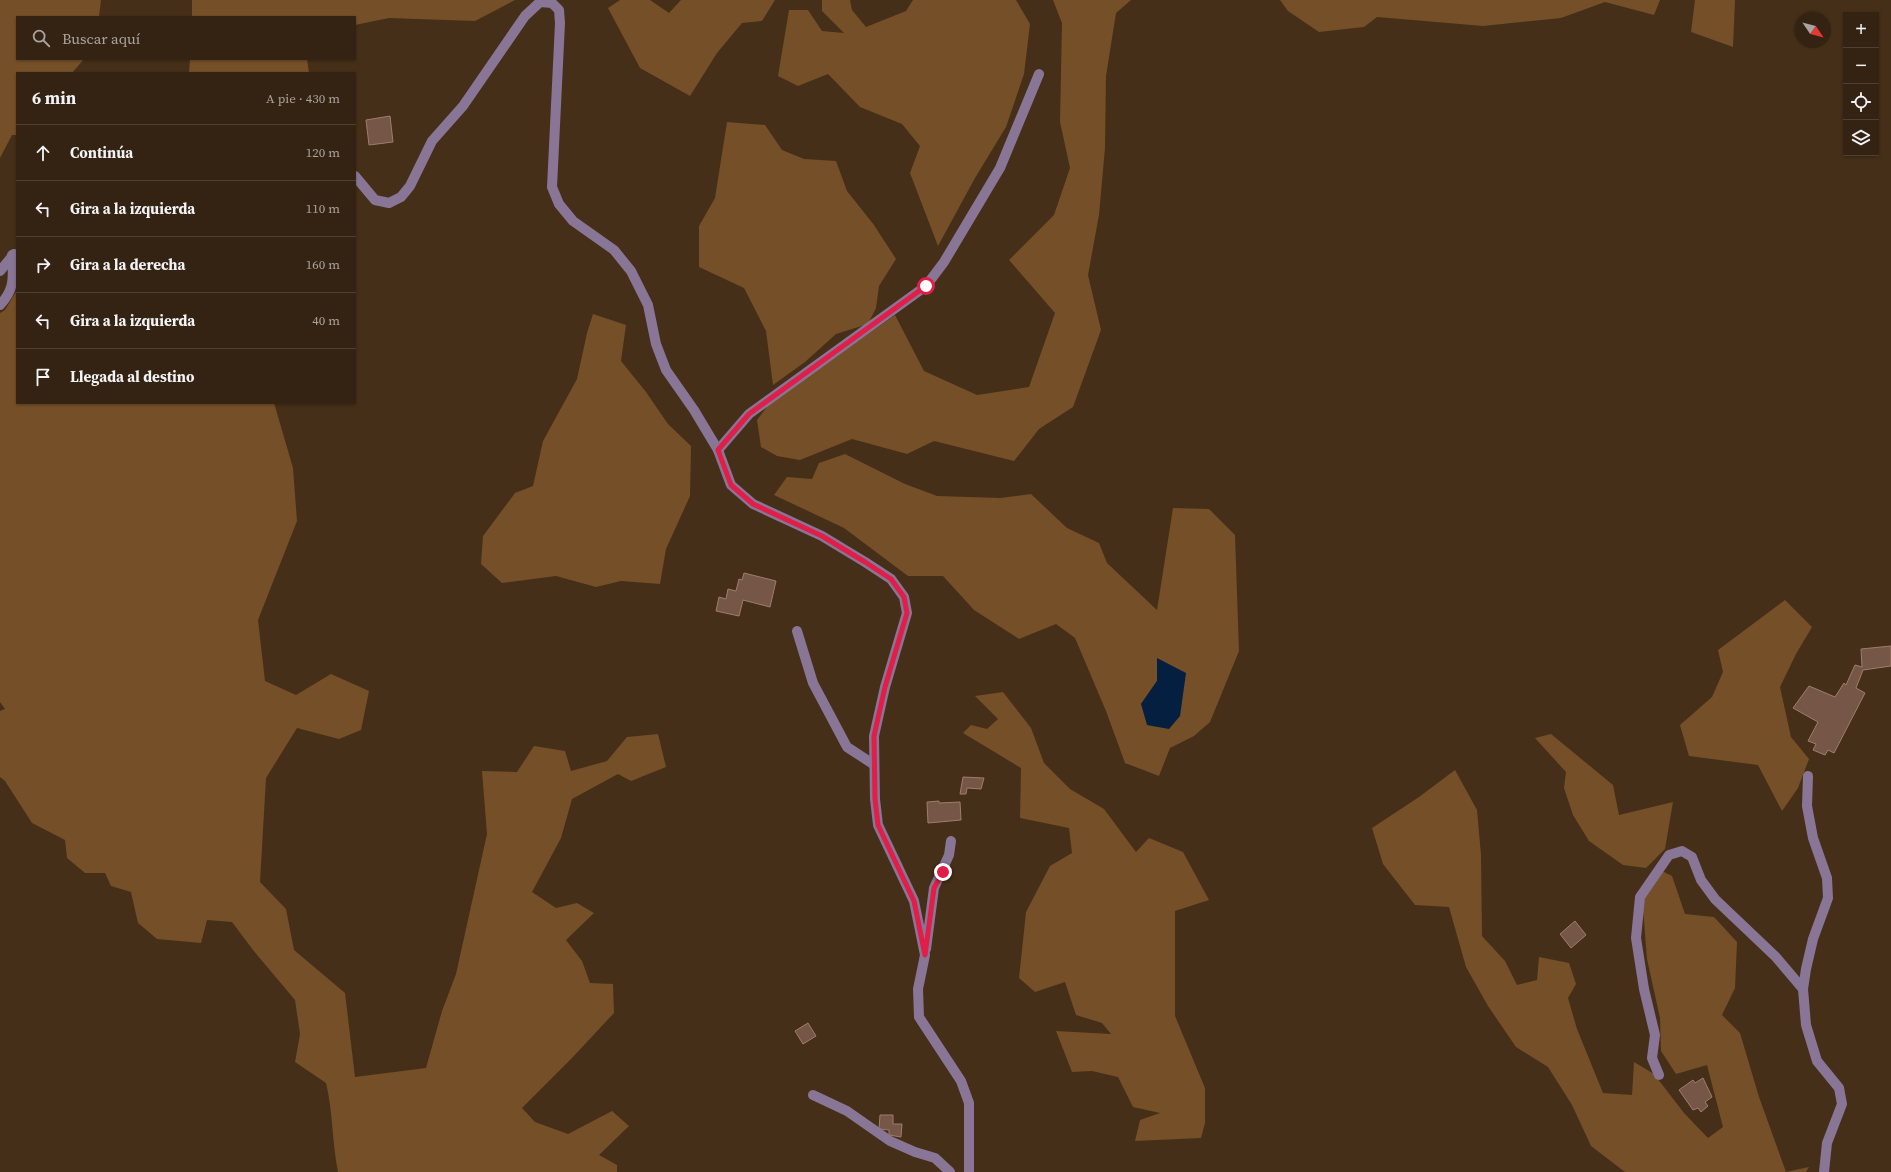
<!DOCTYPE html>
<html lang="es">
<head>
<meta charset="utf-8">
<style>
  :root { --surface:#342312; --page:#3f2f20; --text:#f1f3f6; --muted:#a9a49f; --line:#4e4032 }
  body { margin:0; font-family:"Source Serif 4",serif; background:var(--page); color:var(--text) }
  .controls { position:absolute; right:12px; top:12px; display:grid; overflow:hidden; border-radius:0px; box-shadow:0 1px 3px #0004 }
  .controls button { width:36px; height:36px; display:grid; place-items:center; padding:0; border:0; border-bottom:1px solid var(--line); background:var(--surface); color:var(--text); font:20px sans-serif }
  .compass { position:absolute; left:1795px; top:12px; width:36px; height:36px; border-radius:50%; background:var(--surface); box-shadow:0 1px 3px #0004; rotate:125deg }
  .stop { position:absolute; width:12px; height:12px; margin:-9px; border:3px solid #e11d48; border-radius:50%; background:#fff }
  .stop.end { background:#e11d48; border-color:#fff; box-shadow:0 1px 4px #0008 }
  .list { margin:0; padding:0; list-style:none }
  h2 { display:flex; justify-content:space-between; align-items:center; height:52px; margin:0; padding:0 16px; font-size:17px }
  h2 small { font-size:13px; font-weight:400; color:var(--muted) }
  .list li { display:grid; grid-template-columns:26px 1fr auto; gap:12px; align-items:center; box-sizing:border-box; height:56px; padding:0 16px; border-top:1px solid var(--line) }
  .list b { display:block; font-size:15px; white-space:nowrap }
  .list em { font-size:13px; font-style:normal; color:var(--muted) }
  .icon { flex:none; width:22px; height:22px; fill:none; stroke:currentColor; stroke-width:2; stroke-linecap:round; stroke-linejoin:round }
  .map { position:relative; flex:none; width:1891px; height:1172px; overflow:hidden }
  .search { position:absolute; background:var(--surface); box-shadow:0 1px 3px #0004; left:16px; top:16px; width:340px; height:44px; display:flex; align-items:center; gap:10px; box-sizing:border-box; padding:0 14px; border-radius:0px; color:var(--muted); font-size:15px }
  .panel { position:absolute; background:var(--surface); box-shadow:0 1px 3px #0004; left:16px; top:72px; width:340px; height:332px; border-radius:0px }
  .map>svg:first-child { display:block }
  .green { fill:#754f27; fill-rule:evenodd }
  .water { fill:#041f40 }
  .building { fill:#765747; stroke:#9f7d6d }
  .lines { fill:none; stroke-linecap:round; stroke-linejoin:round }
  .minor { stroke:#897595; stroke-width:10 }
  .route { stroke:#e11d48; stroke-width:5 }
</style>
</head>
<body>
<div class="map">
<svg width="1891" height="1172" viewBox="0 0 1891 1172">
  <rect width="100%" height="100%" fill="#452f18"/>
  <g class="green">
    <polygon points="0,0 101,0 99,17 17,17 17,59 84,59 72,73 17,73 17,135 12,135 0,158"/>
    <polygon points="192,0 515,0 475,21 389,18 355,25 355,17 192,17"/>
    <polygon points="620,0 650,0 669,13 681,0 775,0 762,21 742,23 717,53 690,96 640,68 608,8"/>
    <polygon points="822,0 850,0 852,10 866,27 906,11 913,0 1016,0 1030,24 1024,74 1006,127 975,178 938,246 910,173 920,146 902,124 860,107 828,74 798,86 778,76 789,10 808,10 822,31 844,33 822,11"/>
    <polygon points="1053,0 1131,0 1116,13 1106,76 1105,148 1099,215 1088,275 1101,330 1073,407 1039,429 1014,461 934,441 907,454 852,439 800,460 777,456 761,447 757,420 770,403 895,315 924,371 977,395 1029,387 1055,313 1009,260 1054,215 1070,168 1060,122 1062,23"/>
    <polygon points="1280,0 1660,0 1654,15 1605,2 1561,18 1483,26 1377,17 1364,27 1319,32 1288,11"/>
    <polygon points="1695,0 1735,0 1733,47 1691,32"/>
    <polygon points="190,59 307,59 309,73 189,73"/>
    <polygon points="727,122 765,125 782,150 804,159 836,161 847,191 874,225 896,259 879,286 876,308 868,324 836,334 805,362 773,385 766,331 744,288 699,267 699,226 715,198"/>
    <path d="M17,290V403H274L293,468L297,521L258,620L265,681L296,695L331,674L369,691L361,730L339,739L297,728L266,778L260,882L286,909L294,950L345,993L355,1077L426,1068L442,1011L456,974L487,834L482,771L517,772L534,746L565,751L571,771L607,761L627,737L658,734L666,767L631,781L618,774L572,799L561,838L532,892L556,908L577,903L594,913L566,940L582,961L590,983L613,984L614,1013L572,1058L522,1108L535,1122L568,1134L612,1111L629,1126L599,1155L617,1165V1172H338C332,1142 333,1112 326,1083L295,1062L300,1034L295,1000L253,950L232,922L207,920L201,943L157,939L138,923L131,892L111,886L105,873H85L67,858L65,840L32,823L5,781L0,777V711L5,709L0,702V313L5,310Z"/>
    <polygon points="593,314 626,325 621,361 646,392 668,424 691,446 690,496 666,549 660,584 621,581 596,587 556,576 502,583 481,564 483,536 515,493 533,486 543,441 577,379 587,333"/>
    <path d="M845,454L905,484L937,496L1000,498L1031,494L1067,528L1099,543L1107,563L1157,610L1173,508L1209,509L1235,535L1239,651L1210,722L1194,736L1170,748L1159,776L1125,763L1106,711L1075,638L1056,624L1019,639L974,610L943,576H908L844,528L774,495L787,477L812,479L819,463ZM1157,658L1169,729L1141,704L1157,681Z"/>
    <polygon points="1785,600 1812,627 1796,654 1780,687 1791,737 1809,759 1798,788 1782,811 1758,765 1689,756 1680,725 1712,697 1723,672 1718,650"/>
    <polygon points="1003,692 1031,728 1044,763 1070,789 1104,809 1136,852 1149,838 1183,852 1209,900 1175,911 1175,1016 1205,1088 1205,1123 1201,1138 1135,1141 1140,1120 1160,1113 1133,1107 1118,1077 1092,1071 1072,1072 1056,1031 1111,1034 1102,1023 1076,1015 1065,982 1035,992 1019,978 1026,912 1050,866 1072,853 1069,828 1020,818 1021,768 963,733 971,725 987,729 998,719 975,696"/>
    <polygon points="1551,734 1613,785 1619,815 1673,802 1665,849 1646,868 1623,865 1589,841 1573,815 1564,788 1566,772 1535,738"/>
    <polygon points="1455,770 1477,810 1481,855 1482,936 1505,961 1517,985 1537,980 1539,957 1569,963 1576,984 1568,998 1577,1029 1603,1093 1632,1095 1634,1062 1654,1074 1684,1113 1708,1138 1723,1127 1707,1065 1676,1074 1661,1051 1660,1018 1647,959 1642,896 1658,869 1672,876 1685,914 1714,917 1737,942 1735,988 1722,1015 1740,1033 1759,1097 1786,1172 1809,1167 1806,1172 1625,1172 1591,1146 1572,1105 1548,1067 1516,1047 1488,1006 1466,967 1449,907 1415,905 1383,864 1372,828 1419,797"/>
  </g>
  <polygon class="water" points="1157,658 1186,673 1180,716 1169,729 1147,725 1141,704 1157,681"/>
  <g class="building">
    <polygon points="390,116 393,142 369,145 366,120"/>
    <polygon points="744,573 776,581 770,607 743,600 739,616 716,611 719,597 726,599 728,589 736,591 739,579 742,580"/>
    <polygon points="1891,646 1891,666 1863,670 1856,688 1865,693 1834,753 1828,750 1825,755 1813,750 1816,744 1808,741 1818,722 1793,708 1809,686 1835,697 1844,683 1846,685 1855,665 1862,667 1861,649"/>
    <polygon points="963,777 984,778 981,789 967,788 966,794 960,794"/>
    <polygon points="939,801 939,803 960,802 961,820 928,823 927,802"/>
    <polygon points="1575,921 1586,935 1571,948 1560,934"/>
    <polygon points="808,1023 816,1036 803,1044 795,1031"/>
    <polygon points="1703,1078 1712,1097 1705,1102 1708,1106 1701,1112 1698,1108 1693,1110 1679,1090 1693,1080 1695,1083"/>
    <polygon points="880,1115 893,1115 893,1124 902,1124 901,1137 889,1135 889,1130 879,1129"/>
  </g>
  <g class="lines">
    <g class="minor">
      <polyline points="355,176 375,200 389,203 401,197 410,186 432,141 463,106 525,16 540,2 552,3 559,10 560,23 552,187 559,204 573,221 614,250 631,271 648,305 656,344 666,370 694,410 718,450 731,485 753,504 822,536 865,562 891,579 904,597 907,613 885,687 874,736 875,799 878,825 914,901 925,955 918,989 919,1017 961,1081 969,1103 969,1172"/>
      <polyline points="0,271 14,254"/>
      <path d="M0,305C16,288 13,275 12,255"/>
      <polyline points="718,450 749,414 926,286 944,262 1000,168 1039,74"/>
      <polyline points="797,631 813,683 847,747 873,764"/>
      <polyline points="1808,776 1807,806 1813,838 1827,878 1828,898 1813,939 1806,969 1803,989 1806,1025 1817,1061 1839,1088 1842,1104 1827,1143 1824,1172"/>
      <polyline points="926,949 934,888 949,855 951,841"/>
      <polyline points="1659,1075 1652,1058 1655,1035 1644,989 1636,938 1640,897 1669,855 1682,851 1692,857 1701,880 1715,899 1775,956 1803,989"/>
      <polyline points="813,1095 847,1111 890,1141 915,1152 935,1158 950,1172"/>
    </g>
  </g>
  <g class="lines">
    <polyline class="route" points="926,286 749,414 718,450 731,485 753,504 822,536 865,562 891,579 904,597 907,613 885,687 874,736 875,799 878,825 914,901 925,955 934,888 943,872"/>
  </g>
</svg>
<div class="controls">
<button>+</button>
<button>−</button>
<button><svg class="icon" aria-label="locate" viewBox="0 0 24 24"><circle cx="12" cy="12" r="6"/><path d="M12 2v4M12 18v4M2 12h4M18 12h4"/></svg></button>
<button><svg class="icon" aria-label="layers" viewBox="0 0 24 24"><path d="M12 4l9 5-9 5-9-5zM3 14l9 5 9-5"/></svg></button>
</div>
<svg class="compass" viewBox="-18 -18 36 36"><path d="M0-13l5 13h-10z" fill="#e53935"/><path d="M0 13l5-13h-10z" fill="#a9a49f"/></svg>
<div class="stop" style="left:926px;top:286px"></div>
<div class="stop end" style="left:943px;top:872px"></div>
<div class="search"><svg class="icon" aria-label="search" viewBox="0 0 24 24"><circle cx="10" cy="10" r="6"/><path d="M15 15l6 6"/></svg>Buscar aquí</div>
<section class="panel">
<h2>6 min<small>A pie · 430 m</small></h2>
<ul class="list">
<li><svg class="icon" aria-label="ahead" viewBox="0 0 24 24"><path d="M12 20V5M6 11l6-6 6 6"/></svg><div><b>Continúa</b></div><em>120 m</em></li>
<li><svg class="icon" aria-label="left" viewBox="0 0 24 24"><path d="M17 20v-9H6M10 6l-5 5 5 5"/></svg><div><b>Gira a la izquierda</b></div><em>110 m</em></li>
<li><svg class="icon" aria-label="right" viewBox="0 0 24 24"><path d="M7 20v-9h11M14 6l5 5-5 5"/></svg><div><b>Gira a la derecha</b></div><em>160 m</em></li>
<li><svg class="icon" aria-label="left" viewBox="0 0 24 24"><path d="M17 20v-9H6M10 6l-5 5 5 5"/></svg><div><b>Gira a la izquierda</b></div><em>40 m</em></li>
<li><svg class="icon" aria-label="arrive" viewBox="0 0 24 24"><path d="M6 21V4h12l-3 4 3 4H6"/></svg><div><b>Llegada al destino</b></div></li>
</ul>
</section>
</div>
</body>
</html>
